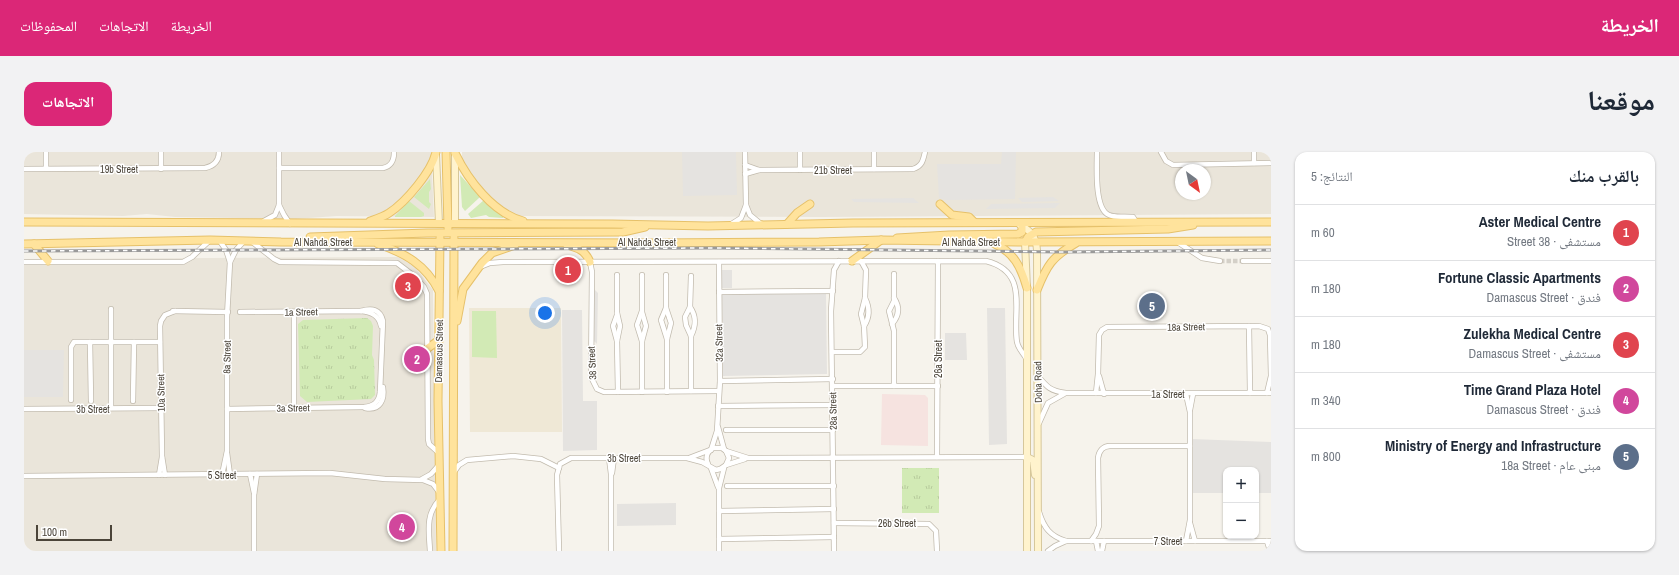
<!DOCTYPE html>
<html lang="ar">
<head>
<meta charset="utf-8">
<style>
  :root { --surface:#fff; --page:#f2f2f3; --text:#1f2937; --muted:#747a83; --line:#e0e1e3; --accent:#db2777 }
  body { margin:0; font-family:"Archivo Narrow","Noto Naskh Arabic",sans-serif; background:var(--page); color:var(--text); direction:rtl }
  .controls { position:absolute; right:12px; bottom:12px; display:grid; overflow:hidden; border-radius:8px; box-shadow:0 1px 3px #0004 }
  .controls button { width:36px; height:36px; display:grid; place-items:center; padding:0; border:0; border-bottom:1px solid var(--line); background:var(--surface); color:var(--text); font:20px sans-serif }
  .compass { position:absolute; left:1151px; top:12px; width:36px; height:36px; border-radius:50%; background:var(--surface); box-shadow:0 1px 3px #0004; rotate:147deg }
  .scale { position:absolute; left:12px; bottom:10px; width:76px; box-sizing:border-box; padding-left:4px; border:2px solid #4b4439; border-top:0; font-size:11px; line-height:14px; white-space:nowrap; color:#4b4439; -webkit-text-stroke:3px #fff; paint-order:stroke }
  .you { position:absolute; left:521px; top:161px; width:14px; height:14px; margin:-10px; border:3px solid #fff; border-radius:50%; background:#1a73e8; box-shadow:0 0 0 6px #1a73e833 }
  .badge { display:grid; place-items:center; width:26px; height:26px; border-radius:50%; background:var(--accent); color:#fff; font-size:13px; font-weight:700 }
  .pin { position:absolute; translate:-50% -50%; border:2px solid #fff; box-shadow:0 1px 4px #0006 }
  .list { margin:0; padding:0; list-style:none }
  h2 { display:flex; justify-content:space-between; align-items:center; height:52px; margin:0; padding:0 16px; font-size:17px }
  h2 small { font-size:13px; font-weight:400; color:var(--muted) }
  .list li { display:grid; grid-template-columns:26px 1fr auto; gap:12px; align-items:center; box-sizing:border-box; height:56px; padding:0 16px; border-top:1px solid var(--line) }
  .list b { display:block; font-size:15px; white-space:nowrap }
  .list p { margin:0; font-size:13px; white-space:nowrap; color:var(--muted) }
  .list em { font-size:13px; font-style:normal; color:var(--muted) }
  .map { position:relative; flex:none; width:1247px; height:399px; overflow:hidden; direction:ltr; border-radius:12px }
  header { display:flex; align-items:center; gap:24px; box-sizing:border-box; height:56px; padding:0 20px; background:var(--accent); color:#fff }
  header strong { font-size:19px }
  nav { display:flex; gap:22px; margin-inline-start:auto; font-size:14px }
  .intro { display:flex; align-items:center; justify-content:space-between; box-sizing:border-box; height:96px; padding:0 24px }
  h1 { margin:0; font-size:28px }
  .button { padding:10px 18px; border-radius:12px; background:var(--accent); color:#fff; font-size:14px; font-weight:700 }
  main { display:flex; gap:24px; padding:0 24px }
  aside { flex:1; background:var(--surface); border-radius:12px; box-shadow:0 1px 3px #0004 }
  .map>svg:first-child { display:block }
  .residential { fill:#eae5da; fill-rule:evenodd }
  .education { fill:#efe8d6 }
  .medical { fill:#f6e3e0 }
  .grass { fill:#d2eab5 }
  .park { fill:url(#park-tufts) }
  .parking { fill:#e5e3e0 }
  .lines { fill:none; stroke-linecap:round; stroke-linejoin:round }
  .street-tunnel { stroke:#d4d0c8; stroke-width:4.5; stroke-dasharray:4.5 2; stroke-linecap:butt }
  .street-casing { stroke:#c2bbae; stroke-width:6 }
  .secondary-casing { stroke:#d6c79b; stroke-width:8 }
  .primary-casing { stroke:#e6c16a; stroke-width:9 }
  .street { stroke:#fff; stroke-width:4.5 }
  .secondary { stroke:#fff3cd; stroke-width:6 }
  .primary { stroke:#ffe39c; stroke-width:7 }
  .rail-casing { stroke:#9a9a9a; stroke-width:3 }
  .rail { stroke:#fff; stroke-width:1.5; stroke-dasharray:4.5; stroke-linecap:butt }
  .labels { text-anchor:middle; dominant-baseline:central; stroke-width:3; stroke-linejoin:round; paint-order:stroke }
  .street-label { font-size:10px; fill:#4b4439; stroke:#fff }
</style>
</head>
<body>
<header>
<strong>الخريطة</strong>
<nav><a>الخريطة</a><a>الاتجاهات</a><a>المحفوظات</a></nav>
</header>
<div class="intro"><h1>موقعنا</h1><a class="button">الاتجاهات</a></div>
<main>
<aside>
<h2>بالقرب منك<small>النتائج: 5</small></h2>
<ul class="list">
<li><span class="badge" style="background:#e0444e">1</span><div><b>Aster Medical Centre</b><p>مستشفى · 38 Street</p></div><em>60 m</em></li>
<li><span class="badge" style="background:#d1479c">2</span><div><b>Fortune Classic Apartments</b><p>فندق · Damascus Street</p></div><em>180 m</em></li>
<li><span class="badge" style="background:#e0444e">3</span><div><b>Zulekha Medical Centre</b><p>مستشفى · Damascus Street</p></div><em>180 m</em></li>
<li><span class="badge" style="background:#d1479c">4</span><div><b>Time Grand Plaza Hotel</b><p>فندق · Damascus Street</p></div><em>340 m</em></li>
<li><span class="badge" style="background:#5c6f8a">5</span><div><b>Ministry of Energy and Infrastructure</b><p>مبنى عام · 18a Street</p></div><em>800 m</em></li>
</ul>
</aside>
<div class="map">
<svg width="1247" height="399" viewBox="0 0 1247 399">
  <defs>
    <pattern id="park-tufts" width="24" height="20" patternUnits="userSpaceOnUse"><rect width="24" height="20" fill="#d2eab5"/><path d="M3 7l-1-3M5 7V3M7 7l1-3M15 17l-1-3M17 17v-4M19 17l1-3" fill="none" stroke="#b6ca9c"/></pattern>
  </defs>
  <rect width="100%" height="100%" fill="#f6f3ec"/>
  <g class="residential">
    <polygon points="0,0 407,0 410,65 313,64 270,67 151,65 123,62 99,64 0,62"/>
    <path d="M438,0H1247V62L796,65L496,64L487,62L476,55L446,25L438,10ZM1157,18H1181V42H1157Z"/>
    <polygon points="374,105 391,115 409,138 412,399 0,399 0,107"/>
  </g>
  <polygon class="education" points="445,156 537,156 538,280 446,280"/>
  <polygon class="medical" points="858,242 901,243 904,246 904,294 857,293"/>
  <g class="grass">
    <polygon points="436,23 456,45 441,59 438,55"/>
    <polygon points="406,27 407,37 405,40 405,50 407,52 405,57 390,45"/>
    <polygon points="460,48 479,65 479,66 465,65 462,63 447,66 444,62"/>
    <polygon points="385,49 400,61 400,64 397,65 371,65 371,64"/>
    <polygon points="448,159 472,159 473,206 448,205"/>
  </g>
  <g class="park">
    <polygon points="343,166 347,169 349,174 348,203 350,208 351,243 347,247 283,250 276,244 274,172 279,168"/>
    <rect x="878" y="316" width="37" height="45"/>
  </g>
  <g class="parking">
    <polygon points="658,0 712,0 713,43 659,44"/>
    <polygon points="978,0 992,0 991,47 922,48 915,46 913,12 977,12"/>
    <polygon points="1029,45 1035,49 998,50 994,46"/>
    <polygon points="889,46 895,51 830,50 827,47"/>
    <polygon points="1036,51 1031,56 962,57 967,52"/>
    <rect x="697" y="118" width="11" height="18"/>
    <polygon points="569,136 574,141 573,192 570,189"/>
    <polygon points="698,141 802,141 803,222 699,224"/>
    <polygon points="963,156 981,156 983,292 965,293"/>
    <polygon points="538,158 558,158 559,249 573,249 573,298 539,299"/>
    <polygon points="921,181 942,181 943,208 921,208"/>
    <polygon points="0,198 40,198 39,245 0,245"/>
    <polygon points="1167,287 1247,290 1247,341 1232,341 1232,318 1202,318 1202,341 1168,341"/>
    <polygon points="652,351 652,373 593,374 593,352"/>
  </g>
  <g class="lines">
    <polyline class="street-tunnel" points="1196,109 1219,109"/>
    <defs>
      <g id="street">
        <polyline points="22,0 22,16"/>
        <polyline points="137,0 137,17"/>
        <polyline points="721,0 722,53 726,63 737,72"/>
        <path d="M1073,0C1073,14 1070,57 1085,63C1091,66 1100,64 1107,65H1109L1112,70"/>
        <polyline points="1137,0 1142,9 1149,13 1247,11"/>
        <polyline points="1230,0 1230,11"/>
        <polyline points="721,13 735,18"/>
        <path d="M255,16H359C368,14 370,8 370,0"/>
        <path d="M0,17L181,16C190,14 195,9 195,0"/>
        <polyline points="850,17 850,0"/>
        <polyline points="776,18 776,0"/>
        <path d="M721,22L735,18L889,17C898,14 899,9 901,0"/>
        <polyline points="255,53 260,63 266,72"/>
        <polyline points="240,69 251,63 255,53 255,0"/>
        <polyline points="706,73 717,66 722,53"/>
        <polyline points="195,88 202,98 206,110 203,165 203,299 198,323"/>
        <polyline points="227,89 250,107 256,110 373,111 390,124 400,135 403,142 404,287 405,292 415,301"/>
        <polyline points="1155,91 1178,106 1196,109"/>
        <polyline points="1219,109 1247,109"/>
        <polyline points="0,110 159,110 168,105 186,88"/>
        <polyline points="206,110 212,98 220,89"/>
        <polyline points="566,110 568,120 567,225 573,237 580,240 694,239"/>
        <path d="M456,115L466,111L479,110L962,109C1006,120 988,159 993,190C994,196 999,201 1002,206"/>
        <polyline points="593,123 593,163 589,174 593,189 594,240"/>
        <polyline points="642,123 642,156 637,168 643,187 643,240"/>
        <polyline points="667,124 666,155 661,165 662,173 667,184 667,239"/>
        <polyline points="695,140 809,139"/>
        <path d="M666,155C673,165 672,174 667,184"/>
        <polyline points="642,156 647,171 643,187"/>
        <polyline points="149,159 204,160"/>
        <path d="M216,160L337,159C347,160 355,163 357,174"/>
        <polyline points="618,160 622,174 618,189"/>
        <path d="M868,172C875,164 876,155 870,146"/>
        <path d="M840,174C846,165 846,156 841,146"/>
        <polyline points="1225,174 1226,241"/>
        <polyline points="593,189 596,174 593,161"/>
        <polyline points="66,190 67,249"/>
        <polyline points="808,200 836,200 841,195 840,174 837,162 841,146 842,118 837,109"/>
        <path d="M1013,223C1023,235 1026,239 1042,241H1247"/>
        <polyline points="1075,224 1080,242"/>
        <polyline points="696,229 809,227"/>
        <polyline points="809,234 914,234"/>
        <polyline points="870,234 870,179 865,159 870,149 870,122"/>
        <polyline points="618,240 618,189 613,173 618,159 618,123"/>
        <polyline points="1072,241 1074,222 1075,183 1078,178 1083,175 1235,174 1244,177 1246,183 1247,224 1243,241"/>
        <polyline points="47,248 47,195 50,190 136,190"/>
        <polyline points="109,249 110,190"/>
        <polyline points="694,254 809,253"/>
        <polyline points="87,256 87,157"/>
        <polyline points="270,256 270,160"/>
        <path d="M341,256C356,259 361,248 359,235"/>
        <polyline points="0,257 138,256"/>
        <path d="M203,257L340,255C350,254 355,250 356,240L359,169C356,157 348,156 337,159"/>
        <polyline points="1166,258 1169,242"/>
        <polyline points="1015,271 1024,251 1040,242"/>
        <polyline points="694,275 700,297"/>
        <polyline points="702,278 809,278"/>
        <polyline points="687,298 693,279 696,229 695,110"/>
        <polyline points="702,299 724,306 1003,305"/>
        <polyline points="203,301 206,323"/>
        <polyline points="913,305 914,109"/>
        <polyline points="585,306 587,322 587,399"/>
        <polyline points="665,306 686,298"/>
        <polyline points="702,313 721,307"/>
        <polyline points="687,316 694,335"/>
        <polyline points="430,320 435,313 443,308 489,304 517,307 535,316"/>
        <polyline points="588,321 590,306"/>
        <polyline points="226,322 230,341"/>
        <polyline points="135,323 138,305"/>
        <polyline points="141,323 138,304 136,174 137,169 141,163 151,159"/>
        <polyline points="0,324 306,321 361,327 399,328 409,332 415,340"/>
        <polyline points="398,327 407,322 415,313"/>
        <polyline points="703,334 810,334"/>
        <polyline points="695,359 810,357"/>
        <path d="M1015,360C1020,376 1026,384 1042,389"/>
        <polyline points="810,371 905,372 912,379 913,399"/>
        <polyline points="1166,371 1171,389"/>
        <polyline points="695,387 810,385"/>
        <path d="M1067,389L1072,382L1075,374L1074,306C1075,299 1079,294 1086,294H1166"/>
        <polyline points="1072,389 1074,399"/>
        <polyline points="1162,389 1166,368 1166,260 1162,242"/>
        <polyline points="1243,389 1246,399"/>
        <polyline points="230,399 230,343 233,322"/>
        <path d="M406,399C405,380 401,362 416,347"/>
        <path d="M535,399L533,323L536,312L547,306H663L678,310L692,318L696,317L702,313L705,306L702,299L698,296H689C683,300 681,306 684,312"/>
        <polyline points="695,399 695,336 700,316"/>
        <polyline points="810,399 807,159 810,118 815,109"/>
        <polyline points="1024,399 1031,394 1042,389 1247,389"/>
        <polyline points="1078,399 1080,389"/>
      </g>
      <g id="secondary">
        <polyline points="412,2 415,72"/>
        <polyline points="431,72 431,1"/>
        <path d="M996,73C1007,79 1012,84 1013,98L1014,399"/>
        <polyline points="1001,90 1003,136 1003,399"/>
        <polyline points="1003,305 1009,308 1011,323"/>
      </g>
      <g id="primary">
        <polyline points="422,0 424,76"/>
        <path d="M431,1C444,28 469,61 499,69"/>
        <polyline points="916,52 928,63 945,65 950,70"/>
        <path d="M346,69C352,67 359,65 365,61C382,50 408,19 412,0"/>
        <polyline points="0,70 588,72 684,74 829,71 1247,70"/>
        <polyline points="763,72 773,61 786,52"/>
        <polyline points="286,85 403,81 599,80 621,75"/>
        <polyline points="416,86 414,249 417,399"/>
        <polyline points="873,86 925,83 994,82 998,80 998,74"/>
        <polyline points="1001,90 1004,85 1012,80 1144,77 1169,73"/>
        <path d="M969,91C990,100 997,115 1003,136"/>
        <polyline points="0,92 186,88 257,90 627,91 795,90 857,88 1001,90 1247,89"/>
        <polyline points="10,92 24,109"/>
        <path d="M354,92C381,101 402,113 415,139"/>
        <path d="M543,93C554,96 561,98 566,110"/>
        <polyline points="828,109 857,88"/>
        <path d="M1013,138C1023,113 1028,105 1052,91"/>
        <polyline points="433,169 439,137 458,111 468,101 491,93"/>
        <polyline points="404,196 415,188"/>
        <polyline points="429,399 430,86"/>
      </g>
    </defs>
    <use href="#street" class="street-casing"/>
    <use href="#secondary" class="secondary-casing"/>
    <use href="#primary" class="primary-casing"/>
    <use href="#street" class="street"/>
    <use href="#secondary" class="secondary"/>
    <use href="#primary" class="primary"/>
    <defs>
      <polyline id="rail" points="0,99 689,96 1041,100 1247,98"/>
    </defs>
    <use href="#rail" class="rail-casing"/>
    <use href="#rail" class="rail"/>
  </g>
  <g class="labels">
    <g class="street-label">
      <text x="95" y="17">19b Street</text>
      <text x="809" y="18">21b Street</text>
      <text x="299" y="90">Al Nahda Street</text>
      <text x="623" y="90">Al Nahda Street</text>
      <text x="947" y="90">Al Nahda Street</text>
      <text transform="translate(277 160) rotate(-1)">1a Street</text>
      <text transform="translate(1162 175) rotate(-1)">18a Street</text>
      <text transform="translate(695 191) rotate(-91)">32a Street</text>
      <text transform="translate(415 199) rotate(-89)">Damascus Street</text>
      <text transform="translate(203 205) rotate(-89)">8a Street</text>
      <text transform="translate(914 207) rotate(-90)">26a Street</text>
      <text transform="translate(568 211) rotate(-93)">38 Street</text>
      <text transform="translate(1014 230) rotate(-91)">Doha Road</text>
      <text transform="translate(137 241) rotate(-91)">10a Street</text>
      <text x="1144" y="242">1a Street</text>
      <text transform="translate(269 256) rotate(-1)">3a Street</text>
      <text x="69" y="257">3b Street</text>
      <text transform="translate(809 259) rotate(-91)">28a Street</text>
      <text x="600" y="306">3b Street</text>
      <text x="198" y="323">5 Street</text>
      <text x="873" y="371">26b Street</text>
      <text x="1144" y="389">7 Street</text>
    </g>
  </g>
</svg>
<div class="controls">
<button>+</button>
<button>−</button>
</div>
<svg class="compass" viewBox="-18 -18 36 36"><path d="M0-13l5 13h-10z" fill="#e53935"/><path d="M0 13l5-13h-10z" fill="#747a83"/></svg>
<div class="scale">100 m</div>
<div class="you"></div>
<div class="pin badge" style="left:544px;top:118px;background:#e0444e">1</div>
<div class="pin badge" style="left:393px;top:207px;background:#d1479c">2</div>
<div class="pin badge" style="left:384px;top:134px;background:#e0444e">3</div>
<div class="pin badge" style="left:378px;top:375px;background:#d1479c">4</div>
<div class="pin badge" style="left:1128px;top:154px;background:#5c6f8a">5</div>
</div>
</main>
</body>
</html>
